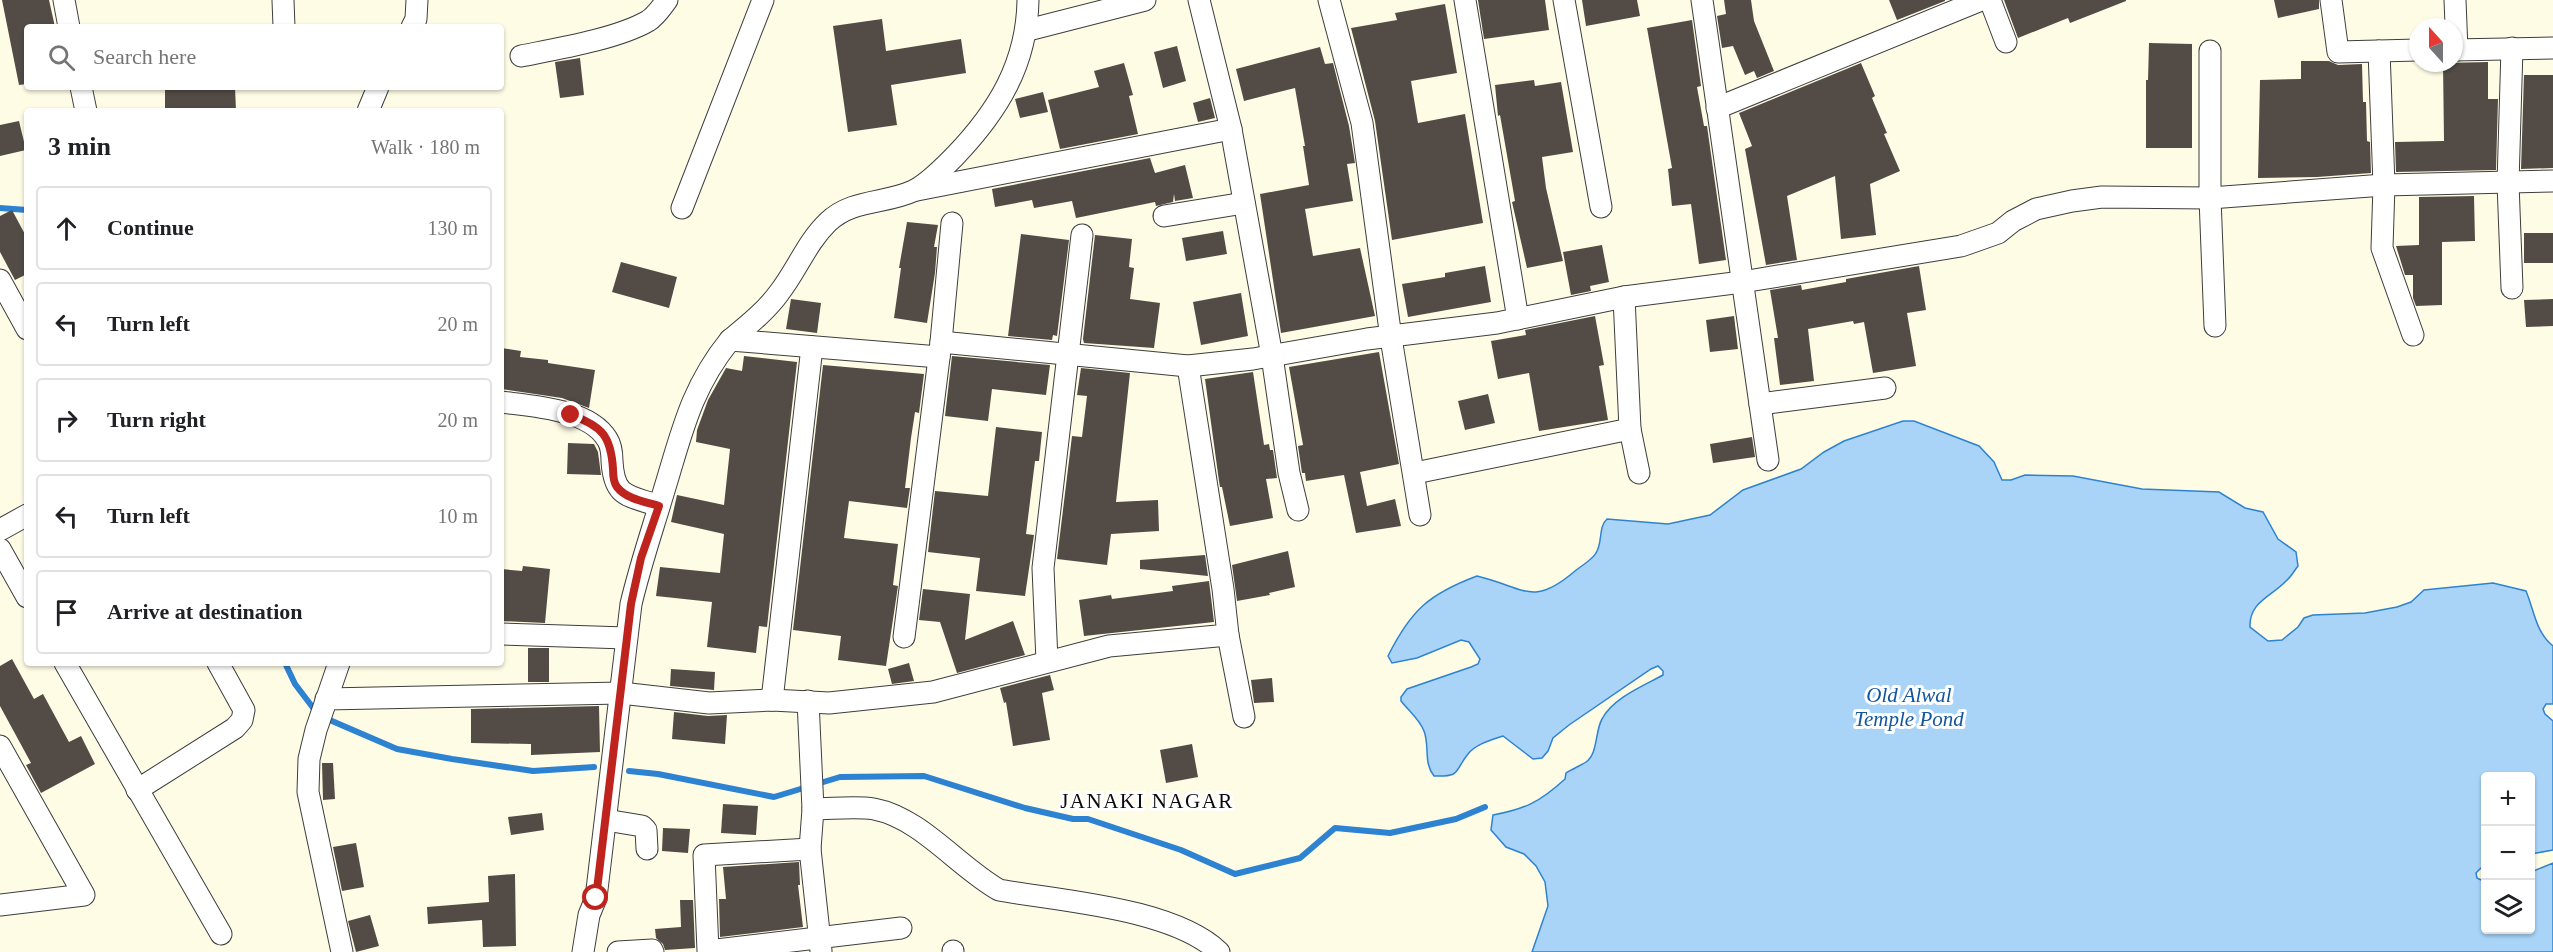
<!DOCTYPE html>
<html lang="en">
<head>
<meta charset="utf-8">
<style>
  :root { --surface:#fff; --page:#f6f6f6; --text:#202124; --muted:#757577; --line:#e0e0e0 }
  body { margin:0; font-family:"Times New Roman",serif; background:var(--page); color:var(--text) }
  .controls { position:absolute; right:18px; bottom:18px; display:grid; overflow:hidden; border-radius:6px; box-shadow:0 2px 4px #0004 }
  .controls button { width:54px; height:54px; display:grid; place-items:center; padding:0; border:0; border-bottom:2px solid var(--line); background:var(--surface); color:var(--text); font:30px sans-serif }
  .compass { position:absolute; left:2409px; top:18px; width:54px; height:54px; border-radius:50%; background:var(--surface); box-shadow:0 2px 4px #0004; rotate:339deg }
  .stop { position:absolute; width:18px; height:18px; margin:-14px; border:4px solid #be231e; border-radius:50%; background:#fff }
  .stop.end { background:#be231e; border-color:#fff; box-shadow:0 2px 6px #0008 }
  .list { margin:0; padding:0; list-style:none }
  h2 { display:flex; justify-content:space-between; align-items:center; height:78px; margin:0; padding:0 24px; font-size:26px }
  h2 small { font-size:20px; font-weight:400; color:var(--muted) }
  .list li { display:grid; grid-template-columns:39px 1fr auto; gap:18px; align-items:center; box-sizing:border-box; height:84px; margin:0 12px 12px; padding:0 12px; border:2px solid var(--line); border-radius:6px }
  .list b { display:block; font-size:22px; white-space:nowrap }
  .list em { font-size:20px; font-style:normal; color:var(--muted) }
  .icon { flex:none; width:33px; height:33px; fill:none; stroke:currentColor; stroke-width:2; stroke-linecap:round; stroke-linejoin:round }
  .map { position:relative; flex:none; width:2553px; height:952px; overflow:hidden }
  .search { position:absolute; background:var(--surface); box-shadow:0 2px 4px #0004; left:24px; top:24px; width:480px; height:66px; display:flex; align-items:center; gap:15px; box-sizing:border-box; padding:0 21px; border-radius:6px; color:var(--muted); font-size:22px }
  .panel { position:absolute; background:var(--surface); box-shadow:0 2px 4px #0004; left:24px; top:108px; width:480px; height:558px; border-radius:6px }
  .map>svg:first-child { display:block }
  .water { fill:#a9d4f8; stroke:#2d83d2; stroke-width:1.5 }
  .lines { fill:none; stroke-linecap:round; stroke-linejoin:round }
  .stream { stroke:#2d83d2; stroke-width:6 }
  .building { fill:#534c46 }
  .minor-casing { stroke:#3d3d3d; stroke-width:23 }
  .minor { stroke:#fff; stroke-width:21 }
  .route { stroke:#be231e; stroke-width:8 }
  .labels { text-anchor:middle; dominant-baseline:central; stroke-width:6; stroke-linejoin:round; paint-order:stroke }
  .water-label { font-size:21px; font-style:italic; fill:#10559e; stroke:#fff }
  .neighbourhood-label { font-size:21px; letter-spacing:1.5px; fill:#0a0a0a; stroke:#fff }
</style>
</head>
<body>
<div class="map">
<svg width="2553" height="952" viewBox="0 0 2553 952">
  <rect width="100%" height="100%" fill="#fffce6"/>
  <path class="water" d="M1903,421H1914L1979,446L1994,462L2002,480H2011L2025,475L2073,476L2142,489L2219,492L2245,508L2263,512L2278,539L2296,552L2298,566C2294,571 2291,577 2286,581C2271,597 2249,602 2250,627L2268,641L2282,640L2298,627L2304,618L2313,615L2365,613L2397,607L2411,602L2424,590L2493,583L2526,591C2534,610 2536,633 2553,646V704H2546L2543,709L2545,714L2553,721V850L2531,854L2530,776H2486L2485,864L2476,873L2477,878L2485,882L2486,930H2530L2531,872L2553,863V952H1532L1548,906L1545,882L1536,866L1524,854L1506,847L1491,830L1493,815C1525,809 1540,802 1565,779L1566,773C1572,769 1580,766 1586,762C1598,754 1595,731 1602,719C1613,698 1643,686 1663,675V671L1658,666L1651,669L1569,725L1553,738L1548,751L1542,758L1533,759L1503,736C1491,740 1476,744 1468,754C1454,771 1462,777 1434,776C1423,762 1430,747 1424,731C1420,720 1409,711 1401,701V697L1407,689L1471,667L1478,664L1480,659L1469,642L1461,640L1417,658L1392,663L1388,656C1411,610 1429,594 1477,576C1524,587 1532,608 1575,571C1581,566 1592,560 1596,553C1603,542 1598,527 1607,519L1668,524L1710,515L1743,490L1801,469L1824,452L1844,441Z"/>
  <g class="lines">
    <g class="stream">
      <polyline points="0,208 27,210"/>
      <polyline points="285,663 295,684 317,713"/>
      <polyline points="325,718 397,749 452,759 533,771 594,767"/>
      <polyline points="629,771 658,774 774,797 840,777 924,776 1025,808 1073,819 1088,819 1181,850 1235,874 1300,858 1335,828 1390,833 1456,819 1485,807"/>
    </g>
  </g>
  <g class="building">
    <polygon points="2,0 49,0 55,27 27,27 27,84 19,85"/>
    <polygon points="1478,0 1545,0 1549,30 1484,39"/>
    <polygon points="1582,0 1637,0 1640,16 1586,26"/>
    <polygon points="1724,0 1751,0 1754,21 1774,71 1757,78 1754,71 1745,75 1733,46 1722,48 1717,16 1726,14"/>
    <polygon points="1889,0 1945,0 1945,1 1897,20"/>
    <polygon points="2004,0 2126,0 2126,1 2070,23 2068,18 2018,38"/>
    <polygon points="2274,0 2319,0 2319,9 2278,18"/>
    <polygon points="1445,4 1457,73 1411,81 1418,123 1465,114 1483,223 1392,240 1375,121 1351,28 1397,20 1395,13"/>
    <polygon points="882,19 886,51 961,39 966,73 891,85 897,125 848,132 833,26"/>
    <polygon points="1692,20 1701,86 1697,87 1704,126 1707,126 1726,260 1699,264 1691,204 1672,206 1668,169 1672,168 1647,28"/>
    <polygon points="2149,43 2192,44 2192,148 2146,148 2146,80 2148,80"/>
    <polygon points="1177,46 1186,81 1163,88 1154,52"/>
    <polygon points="1320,47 1325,64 1333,63 1349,126 1355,163 1347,164 1353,201 1305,209 1313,256 1360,248 1375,316 1281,333 1260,194 1309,185 1303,146 1305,146 1295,88 1244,101 1236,69"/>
    <polygon points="580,58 584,95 560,98 555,62"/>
    <polygon points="2301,61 2329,61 2338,65 2362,64 2363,102 2366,102 2367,141 2370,142 2371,173 2317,177 2258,178 2260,80 2301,79"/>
    <polygon points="2488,62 2488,99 2498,99 2496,170 2396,172 2395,142 2444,141 2443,63"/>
    <polygon points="1124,63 1133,95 1129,96 1138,134 1060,149 1048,100 1099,87 1094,71"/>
    <polygon points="1861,63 1875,96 1872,98 1887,133 1884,134 1900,171 1870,184 1876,235 1841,239 1835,176 1787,196 1797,260 1766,265 1745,149 1752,146 1739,113"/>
    <polygon points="2524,75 2553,75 2553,168 2521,169"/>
    <polygon points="1534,80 1535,86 1561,82 1573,152 1542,157 1546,188 1563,261 1527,268 1512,202 1515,201 1500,115 1498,116 1495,85"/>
    <polygon points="165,87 235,87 236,111 165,111"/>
    <polygon points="1043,92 1048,112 1020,118 1015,99"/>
    <polygon points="1210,98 1215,118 1198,122 1193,103"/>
    <polygon points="19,121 26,150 0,156 0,125"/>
    <polygon points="1150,158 1155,173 1185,165 1193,198 1175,201 1174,194 1173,202 1156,206 1155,202 1076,218 1072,201 1034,208 1032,200 995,207 992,189"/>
    <polygon points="2474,196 2475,241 2442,242 2442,305 2416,306 2413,298 2413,275 2405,275 2396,246 2419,245 2419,197"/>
    <polygon points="12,210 27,238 27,274 15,280 0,252 0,216"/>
    <polygon points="907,222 938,225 934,247 937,247 935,273 927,323 894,318 901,268 899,268"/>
    <polygon points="1223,231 1227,254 1186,261 1182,238"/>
    <rect x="2524" y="233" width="29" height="30"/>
    <polygon points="1021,234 1069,240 1057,336 1053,335 1052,340 1008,336"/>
    <polygon points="1095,235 1132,239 1129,267 1134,268 1130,299 1160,303 1154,348 1084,343 1083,339"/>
    <polygon points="1602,245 1609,282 1590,286 1591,291 1571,295 1563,252"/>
    <polygon points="621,262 677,277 669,308 612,292"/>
    <polygon points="1485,266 1491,302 1408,317 1402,284 1445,277 1445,273"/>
    <polygon points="1919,266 1926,310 1907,313 1916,366 1873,373 1864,322 1854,324 1853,321 1808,329 1814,381 1780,385 1774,338 1778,338 1770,290 1801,285 1802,290 1846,282 1846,279"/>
    <polygon points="1241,293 1248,336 1201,345 1193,302"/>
    <polygon points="791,299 821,303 817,333 786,329"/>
    <polygon points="2553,299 2553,326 2526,327 2524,300"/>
    <polygon points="1595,316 1604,365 1599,366 1608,420 1539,431 1529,373 1498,379 1491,341 1526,335 1525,330"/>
    <polygon points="1734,316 1738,349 1710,352 1706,320"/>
    <polygon points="501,348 521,351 520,357 548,360 548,363 595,370 589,408 562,398 501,389"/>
    <polygon points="1379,352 1399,464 1360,472 1367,506 1395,499 1401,526 1356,533 1344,475 1306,481 1305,473 1302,473 1298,446 1303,445 1289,367"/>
    <polygon points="744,356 797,362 767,627 759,626 756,653 707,647 712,602 656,596 660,567 720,573 724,534 671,522 677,495 724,505 730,449 696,442 697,430 708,400 726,368 742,371"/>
    <polygon points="952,356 1050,365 1046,395 992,389 988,421 945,416"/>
    <polygon points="823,365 924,374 919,413 915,412 911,438 905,488 910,488 907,508 849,501 844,538 898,544 893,585 898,586 886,666 838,660 841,636 793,630"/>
    <polygon points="1081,368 1130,373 1116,502 1158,500 1159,531 1111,534 1107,565 1057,559 1072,436 1082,437 1087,396 1077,395"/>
    <polygon points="1253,372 1264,445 1269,444 1270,450 1273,450 1277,478 1266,479 1273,518 1230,526 1222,487 1220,487 1219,481 1205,379"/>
    <polygon points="1488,394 1495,423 1465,430 1458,401"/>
    <polygon points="996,427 1042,432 1039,461 1035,461 1026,534 1034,535 1025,596 976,591 980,558 928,552 935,491 988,496"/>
    <polygon points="1752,437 1755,457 1713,463 1710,444"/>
    <polygon points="568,443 594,444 598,452 601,475 567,474"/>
    <polygon points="1288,551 1295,587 1269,593 1270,595 1237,601 1232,565"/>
    <polygon points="1205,555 1208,576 1140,569 1140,560"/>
    <polygon points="523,566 550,569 545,623 501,621 501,569 522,571"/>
    <polygon points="1209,581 1214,622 1084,636 1079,600 1111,595 1112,599 1173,591 1172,586"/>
    <polygon points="923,589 970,594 965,640 1013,621 1025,655 957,673 940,622 919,620"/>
    <rect x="528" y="648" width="21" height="34"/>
    <polygon points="12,659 34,699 43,694 69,742 81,736 95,764 41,793 26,765 31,763 0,706 0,666"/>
    <polygon points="909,663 914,681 892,684 888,669"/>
    <polygon points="671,669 715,672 714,690 670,686"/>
    <polygon points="1050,675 1054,690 1042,693 1050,740 1013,746 1006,702 1004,703 1000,688"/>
    <polygon points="1272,678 1274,702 1254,703 1251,680"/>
    <polygon points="599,706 600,752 531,755 531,744 471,743 471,709"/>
    <polygon points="674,712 708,716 727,715 725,744 672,739"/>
    <polygon points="1192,744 1198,777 1166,783 1160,750"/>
    <polygon points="322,763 333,763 335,799 323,800"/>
    <polygon points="723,804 758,806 756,835 721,833"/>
    <polygon points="542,813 544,830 511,835 508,817"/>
    <polygon points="663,828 690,829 688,853 662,851"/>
    <polygon points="356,843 364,887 342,891 333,847"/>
    <polygon points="799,862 800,885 798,885 803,927 720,937 719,899 726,899 723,867"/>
    <polygon points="515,874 516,946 483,947 482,920 428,924 427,907 489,902 488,876"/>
    <polygon points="680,900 693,900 695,948 665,950 663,944 656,938 655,929 681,927"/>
    <polygon points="370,915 379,946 356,952 348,921"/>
  </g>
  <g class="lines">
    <defs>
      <g id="minor">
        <polyline points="64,0 69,27"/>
        <polyline points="283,0 284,27"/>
        <polyline points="1199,0 1231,129 1272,356 1289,473 1298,510"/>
        <polyline points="1329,0 1362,123 1391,338 1420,515"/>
        <polyline points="1465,0 1518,319"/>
        <polyline points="1564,0 1601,207"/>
        <polyline points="1702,0 1768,460"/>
        <polyline points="1990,0 2006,42"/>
        <polyline points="2331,0 2338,52 2418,50"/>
        <polyline points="2455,0 2457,50"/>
        <polyline points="412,27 416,19 417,0"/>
        <polyline points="1028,30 1145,0"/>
        <polyline points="2512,48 2508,183 2512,288"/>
        <polyline points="2454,50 2553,48"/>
        <polyline points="2210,51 2210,198 2215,326"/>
        <polyline points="2379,51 2384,185 2382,248 2413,335"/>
        <path d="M521,56C556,49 617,39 648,21C656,16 661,8 667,0"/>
        <polyline points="81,87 86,111"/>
        <polyline points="1717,108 1981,0"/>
        <polyline points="368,111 378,87"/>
        <polyline points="917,190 1231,129"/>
        <polyline points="682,208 763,0"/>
        <polyline points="1164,216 1244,203"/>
        <polyline points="0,280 27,329"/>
        <polyline points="1624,297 1630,429 1639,473"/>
        <path d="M730,340C747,326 766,311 779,293C797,270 807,242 828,222C852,199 885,204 913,191C928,184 943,168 955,156C998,111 1027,64 1028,0"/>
        <polyline points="941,342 1188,366 1253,359 1367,339 1497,323 1624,297 1742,282 1961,246 1998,233 2013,221 2036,209 2072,201 2102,197 2210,198 2384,185 2553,181"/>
        <path d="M501,402C532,406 589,409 607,439C611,445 612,453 612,461C614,498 628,495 659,506"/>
        <polyline points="1760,404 1885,388"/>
        <polyline points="1415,473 1630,429"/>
        <polyline points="0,530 27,515"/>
        <polyline points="0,549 27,597"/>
        <polyline points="501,634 626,638"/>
        <polyline points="1228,635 1244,717"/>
        <polyline points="904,637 941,342 952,223"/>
        <polyline points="1047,661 1043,568 1082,235"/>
        <polyline points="65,663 221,934"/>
        <polyline points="339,663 316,730 309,759 308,792 342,952"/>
        <polyline points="326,699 621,693 709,703 772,700 829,703 933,692 1109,646 1228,635 1223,589 1188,366"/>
        <polyline points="772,700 812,347"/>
        <polyline points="808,701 813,809 810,849 821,951"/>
        <polyline points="0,746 84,895 0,905"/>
        <polyline points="137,790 235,728 242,720 244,710 218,663"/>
        <path d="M813,809C832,809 855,806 874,809C921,818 957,866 999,890C1060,901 1173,908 1219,952"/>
        <polyline points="606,820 642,826 646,830 647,849"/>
        <polyline points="810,849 704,855 708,951 901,928"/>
        <polyline points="953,951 953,952"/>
        <path d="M583,952L589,915L596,898L631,604C640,566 652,531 663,494C681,436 690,389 730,340L939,357"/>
        <polyline points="618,952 652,950 653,952"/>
      </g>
    </defs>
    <use href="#minor" class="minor-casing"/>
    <use href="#minor" class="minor"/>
  </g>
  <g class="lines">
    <path class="route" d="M571,415C602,426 611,436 613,469C613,475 613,482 617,487C626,499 646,502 659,506L641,558L631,604L596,898"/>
  </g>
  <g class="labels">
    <g class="water-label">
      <text x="1909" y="695">Old Alwal<tspan x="1909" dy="24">Temple Pond</tspan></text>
    </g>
    <g class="neighbourhood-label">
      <text x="1147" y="801">JANAKI NAGAR</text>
    </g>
  </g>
</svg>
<div class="controls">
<button>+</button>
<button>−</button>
<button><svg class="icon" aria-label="layers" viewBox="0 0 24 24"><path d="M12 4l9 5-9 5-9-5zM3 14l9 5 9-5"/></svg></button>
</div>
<svg class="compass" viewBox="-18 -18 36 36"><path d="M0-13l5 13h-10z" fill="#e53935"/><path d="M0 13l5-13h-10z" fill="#757577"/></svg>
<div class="stop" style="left:596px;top:898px"></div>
<div class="stop end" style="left:571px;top:415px"></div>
<div class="search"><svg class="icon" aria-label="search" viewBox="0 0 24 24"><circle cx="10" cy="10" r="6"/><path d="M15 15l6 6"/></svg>Search here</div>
<section class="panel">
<h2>3 min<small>Walk · 180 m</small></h2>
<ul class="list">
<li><svg class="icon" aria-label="ahead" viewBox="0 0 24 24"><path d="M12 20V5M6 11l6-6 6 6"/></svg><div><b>Continue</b></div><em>130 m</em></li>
<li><svg class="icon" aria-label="left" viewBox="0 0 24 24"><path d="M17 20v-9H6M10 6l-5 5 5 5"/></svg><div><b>Turn left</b></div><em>20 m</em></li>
<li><svg class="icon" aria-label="right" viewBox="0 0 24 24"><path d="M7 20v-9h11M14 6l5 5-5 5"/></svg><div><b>Turn right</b></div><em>20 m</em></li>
<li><svg class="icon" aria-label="left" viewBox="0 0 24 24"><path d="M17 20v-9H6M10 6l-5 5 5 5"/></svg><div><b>Turn left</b></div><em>10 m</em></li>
<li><svg class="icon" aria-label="arrive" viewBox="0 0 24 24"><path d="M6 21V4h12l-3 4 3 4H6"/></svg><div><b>Arrive at destination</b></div></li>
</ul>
</section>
</div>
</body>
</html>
